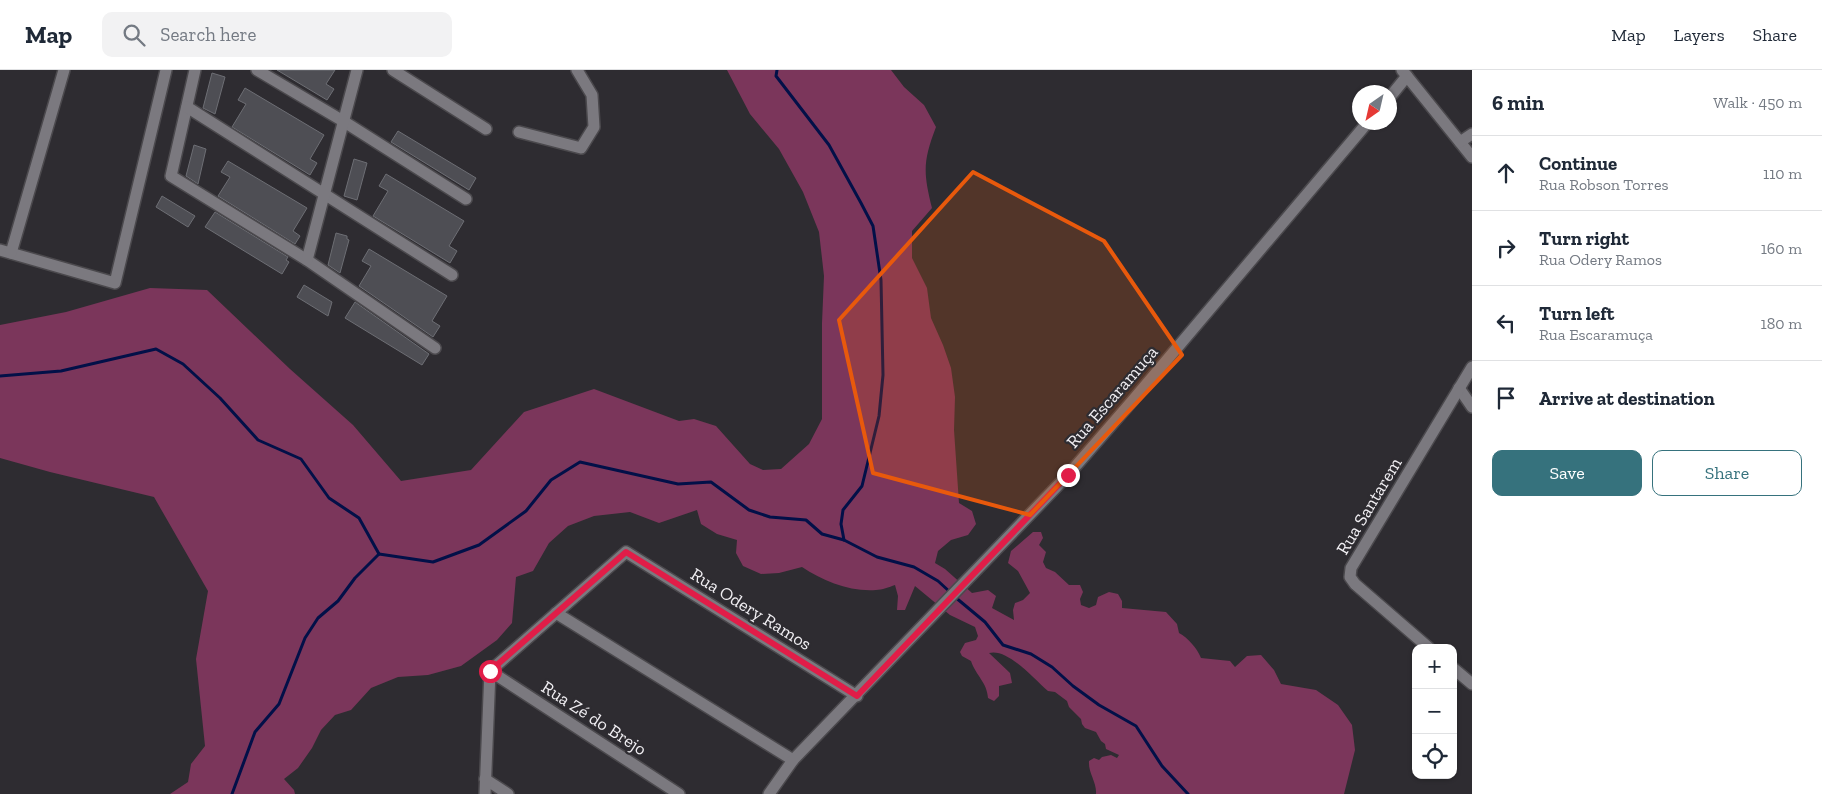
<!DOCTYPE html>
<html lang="en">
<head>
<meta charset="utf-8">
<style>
  :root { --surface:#fff; --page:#f2f2f3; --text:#1f2937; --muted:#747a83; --line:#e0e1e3; --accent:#36727d }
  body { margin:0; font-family:"Zilla Slab",serif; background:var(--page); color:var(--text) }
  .controls { position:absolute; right:15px; bottom:15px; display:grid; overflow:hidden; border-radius:10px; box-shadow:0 1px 4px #0004 }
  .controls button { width:45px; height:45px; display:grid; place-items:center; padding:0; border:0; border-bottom:1px solid var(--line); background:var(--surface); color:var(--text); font:25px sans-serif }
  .compass { position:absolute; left:1352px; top:15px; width:45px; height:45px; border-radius:50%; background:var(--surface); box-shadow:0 1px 4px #0004; rotate:214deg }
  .stop { position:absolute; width:15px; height:15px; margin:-11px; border:4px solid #e11d48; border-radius:50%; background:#fff }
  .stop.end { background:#e11d48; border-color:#fff; box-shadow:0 1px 5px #0008 }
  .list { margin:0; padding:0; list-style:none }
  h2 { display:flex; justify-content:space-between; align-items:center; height:65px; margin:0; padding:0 20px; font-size:21px }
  h2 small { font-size:16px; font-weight:400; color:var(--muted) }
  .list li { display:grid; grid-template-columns:32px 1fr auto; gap:15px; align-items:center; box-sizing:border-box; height:75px; padding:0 20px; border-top:1px solid var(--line) }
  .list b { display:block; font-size:19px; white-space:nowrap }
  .list p { margin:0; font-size:16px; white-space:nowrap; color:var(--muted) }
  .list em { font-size:16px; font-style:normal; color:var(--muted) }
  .actions { display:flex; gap:10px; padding:15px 20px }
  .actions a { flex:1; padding:11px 0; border:1px solid var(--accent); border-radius:10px; text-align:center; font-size:18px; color:var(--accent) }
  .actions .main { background:var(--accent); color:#fff }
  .icon { flex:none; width:28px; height:28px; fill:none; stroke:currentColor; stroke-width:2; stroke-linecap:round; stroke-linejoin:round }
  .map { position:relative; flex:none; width:1472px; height:724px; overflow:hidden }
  header { display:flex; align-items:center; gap:30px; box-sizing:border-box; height:70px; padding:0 25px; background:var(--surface); border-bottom:1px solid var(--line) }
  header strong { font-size:24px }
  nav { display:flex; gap:28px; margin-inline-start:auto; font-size:18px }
  .search { width:350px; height:45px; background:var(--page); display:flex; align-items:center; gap:12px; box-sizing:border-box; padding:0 18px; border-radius:10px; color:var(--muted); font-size:19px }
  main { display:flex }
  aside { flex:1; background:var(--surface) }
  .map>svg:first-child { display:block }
  .forest { fill:#7b365b }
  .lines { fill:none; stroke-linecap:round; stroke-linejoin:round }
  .stream { stroke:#021048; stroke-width:3 }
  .building { fill:#4e4e54; stroke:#6d6e74 }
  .minor-casing { stroke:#4b494d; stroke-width:14 }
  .minor { stroke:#7b797f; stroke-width:11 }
  .route { stroke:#e11d48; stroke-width:6 }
  .marked { fill:#e8590c; fill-opacity:0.2; stroke:#e8590c; stroke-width:4; stroke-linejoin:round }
  .labels { text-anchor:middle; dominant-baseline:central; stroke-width:4.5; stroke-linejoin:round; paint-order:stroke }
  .street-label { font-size:18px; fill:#f1eff3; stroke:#2e2c31 }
</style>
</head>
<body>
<header>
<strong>Map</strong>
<div class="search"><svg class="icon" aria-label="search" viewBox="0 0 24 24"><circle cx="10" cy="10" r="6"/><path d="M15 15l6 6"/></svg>Search here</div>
<nav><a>Map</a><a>Layers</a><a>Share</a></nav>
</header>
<main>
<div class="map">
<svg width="1472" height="724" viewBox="0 0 1472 724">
  <rect width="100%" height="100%" fill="#2e2c31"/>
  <path class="forest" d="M727,0H891L904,17L924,35L936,57C923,91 923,102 932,138L912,161V188L927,218L931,248L943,275L951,298L955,327L954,360L959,433L972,441L976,454L968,465L951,470L938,481L935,493L945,499L972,523L988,520L996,526L992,538L1014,550L1013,540L1015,533L1023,530L1030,523L1018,501L1008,493L1011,481L1033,462H1041L1043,468L1039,475L1046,482L1043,492L1046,498L1055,502L1069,515H1080L1083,522L1080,529L1081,535L1089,538L1096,535L1098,527L1109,522L1118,524L1122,531V538L1166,542L1177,554L1179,563C1188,568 1197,578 1201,588L1230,591L1235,597L1247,586L1261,585L1274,600L1281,614L1316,620L1338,635L1352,655L1355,680L1344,724H1096C1097,712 1088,703 1089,691L1094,688L1099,690L1102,687L1111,685L1117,688L1119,685L1106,679L1105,674L1101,671L1096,662L1085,658L1082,654L1081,649L1069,637L1067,631L1055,622L1048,621C1034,609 1008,578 989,583L1010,603L1012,613L999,616V626L994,631L988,628C987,612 976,606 971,591L962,586L960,582L965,573L976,570L978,566L975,557L950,545L915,516L905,540H897L898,526L895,515C889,517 882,520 876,520C850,522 823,511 802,497L779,503L761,504L743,496L736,483L737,470L717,464L701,454L697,440L659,453L630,442L594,446L568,456L549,473L533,501L516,507L512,553L497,570L461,596L428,605L398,607L371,618L351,640L335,645L321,660L312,678L298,698L284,709L294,720L295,724H170L188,712L191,694L205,676L196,589L208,521L154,427L50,402L0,388V255L66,242L150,218L207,220L290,299L353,355L401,411L471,400L524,342L594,319L679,351L694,349L716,356L750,394L763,400L781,399L809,374L822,349V253L824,206L819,162L803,122L779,79L750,44Z"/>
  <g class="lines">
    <g class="stream">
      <polyline points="777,0 776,6 829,75 861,133 873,156 881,210 883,305 879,346 862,416 843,440 841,454 844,470"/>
      <polyline points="0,306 61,301 156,279 183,294 220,328 258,370 301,389 329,428 359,448 379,484"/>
      <polyline points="379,484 433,492 479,475 526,441 551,410 580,392 678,414 711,412 749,440 770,447 806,450 822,464 844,470 877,487 914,497 938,511 950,522"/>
      <polyline points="955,527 985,552 1003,575 1031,584 1052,597 1073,616 1099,635 1136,656 1162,696 1188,724"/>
      <polyline points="232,724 255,662 279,634 305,568 318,548 338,531 355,508 379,484"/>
    </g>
  </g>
  <g class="building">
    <polygon points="277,0 335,0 326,14 334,19 327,30"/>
    <polygon points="212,3 225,7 215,44 203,38"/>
    <polygon points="245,18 324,65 310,89 317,93 310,105 232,57 246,34 238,30"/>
    <polygon points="398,61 476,108 469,120 391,72"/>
    <polygon points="194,75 206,79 198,114 186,106"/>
    <polygon points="354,89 367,93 357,130 344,126"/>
    <polygon points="228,91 307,138 293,161 300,166 295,174 218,126 230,107 221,102"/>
    <polygon points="386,104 464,151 449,176 457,181 450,193 373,146 388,121 379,116"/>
    <polygon points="162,126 195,146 188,157 156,137"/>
    <polygon points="215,142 288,187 286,190 289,192 282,204 205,157"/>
    <polygon points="336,163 347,166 347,169 349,170 340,203 328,195"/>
    <polygon points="369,179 447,226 432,251 440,256 433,267 359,216 371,196 362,191"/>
    <polygon points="304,215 332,232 328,246 297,227"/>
    <polygon points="355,232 429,284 422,295 345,248"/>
  </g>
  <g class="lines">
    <defs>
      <g id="minor">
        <polyline points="195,0 171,106 307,190 435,278"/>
        <polyline points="257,0 343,51 466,129"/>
        <polyline points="393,0 486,59"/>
        <polyline points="1402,0 1472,87"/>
        <polyline points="1390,27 1407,6"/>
        <polyline points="187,37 452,205"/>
        <polyline points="519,62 581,78 594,57 592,25 577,0"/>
        <polyline points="1460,72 1472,64"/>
        <polyline points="0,180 115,213 166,0"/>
        <polyline points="11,183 64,0"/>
        <polyline points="307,190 357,0"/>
        <polyline points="1459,318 1472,337"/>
        <polyline points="556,543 793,690"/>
        <polyline points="1429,578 1355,514 1350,507 1351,498 1472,297"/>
        <polyline points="1453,598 1472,614"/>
        <polyline points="490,601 679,724"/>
        <polyline points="485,709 508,724"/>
        <polyline points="485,724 490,601 626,482 857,626"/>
        <polyline points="769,724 793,690 1068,405 1133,330 1368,52"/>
      </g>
    </defs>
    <use href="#minor" class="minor-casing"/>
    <use href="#minor" class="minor"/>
  </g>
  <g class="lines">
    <polyline class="route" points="490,601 626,482 857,626 1068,405"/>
  </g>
  <path class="marked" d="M973,102L1104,171L1182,285L1030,445L873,403L839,250Z"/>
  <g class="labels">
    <g class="street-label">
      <text transform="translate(1112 327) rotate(-49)">Rua Escaramuça</text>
      <text transform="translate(1369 436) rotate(-59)">Rua Santarem</text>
      <text transform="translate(751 539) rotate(32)">Rua Odery Ramos</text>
      <text transform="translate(594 648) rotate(33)">Rua Zé do Brejo</text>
    </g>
  </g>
</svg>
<div class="controls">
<button>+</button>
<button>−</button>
<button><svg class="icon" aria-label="locate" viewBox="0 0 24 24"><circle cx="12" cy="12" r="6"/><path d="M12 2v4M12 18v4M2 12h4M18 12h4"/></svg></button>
</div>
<svg class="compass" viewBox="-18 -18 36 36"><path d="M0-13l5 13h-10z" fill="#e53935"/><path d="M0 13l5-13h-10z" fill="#747a83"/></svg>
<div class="stop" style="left:490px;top:601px"></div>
<div class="stop end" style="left:1068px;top:405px"></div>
</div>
<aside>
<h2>6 min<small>Walk · 450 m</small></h2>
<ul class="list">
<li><svg class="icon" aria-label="ahead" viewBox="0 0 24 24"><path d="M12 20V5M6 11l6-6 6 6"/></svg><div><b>Continue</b><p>Rua Robson Torres</p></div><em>110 m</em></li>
<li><svg class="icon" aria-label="right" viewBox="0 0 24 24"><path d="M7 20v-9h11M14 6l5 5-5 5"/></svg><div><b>Turn right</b><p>Rua Odery Ramos</p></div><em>160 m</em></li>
<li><svg class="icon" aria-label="left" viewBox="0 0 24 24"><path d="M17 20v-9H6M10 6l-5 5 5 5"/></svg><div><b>Turn left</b><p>Rua Escaramuça</p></div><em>180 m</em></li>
<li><svg class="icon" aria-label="arrive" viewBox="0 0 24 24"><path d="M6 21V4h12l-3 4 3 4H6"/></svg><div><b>Arrive at destination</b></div></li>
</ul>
<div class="actions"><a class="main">Save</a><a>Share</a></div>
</aside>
</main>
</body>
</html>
